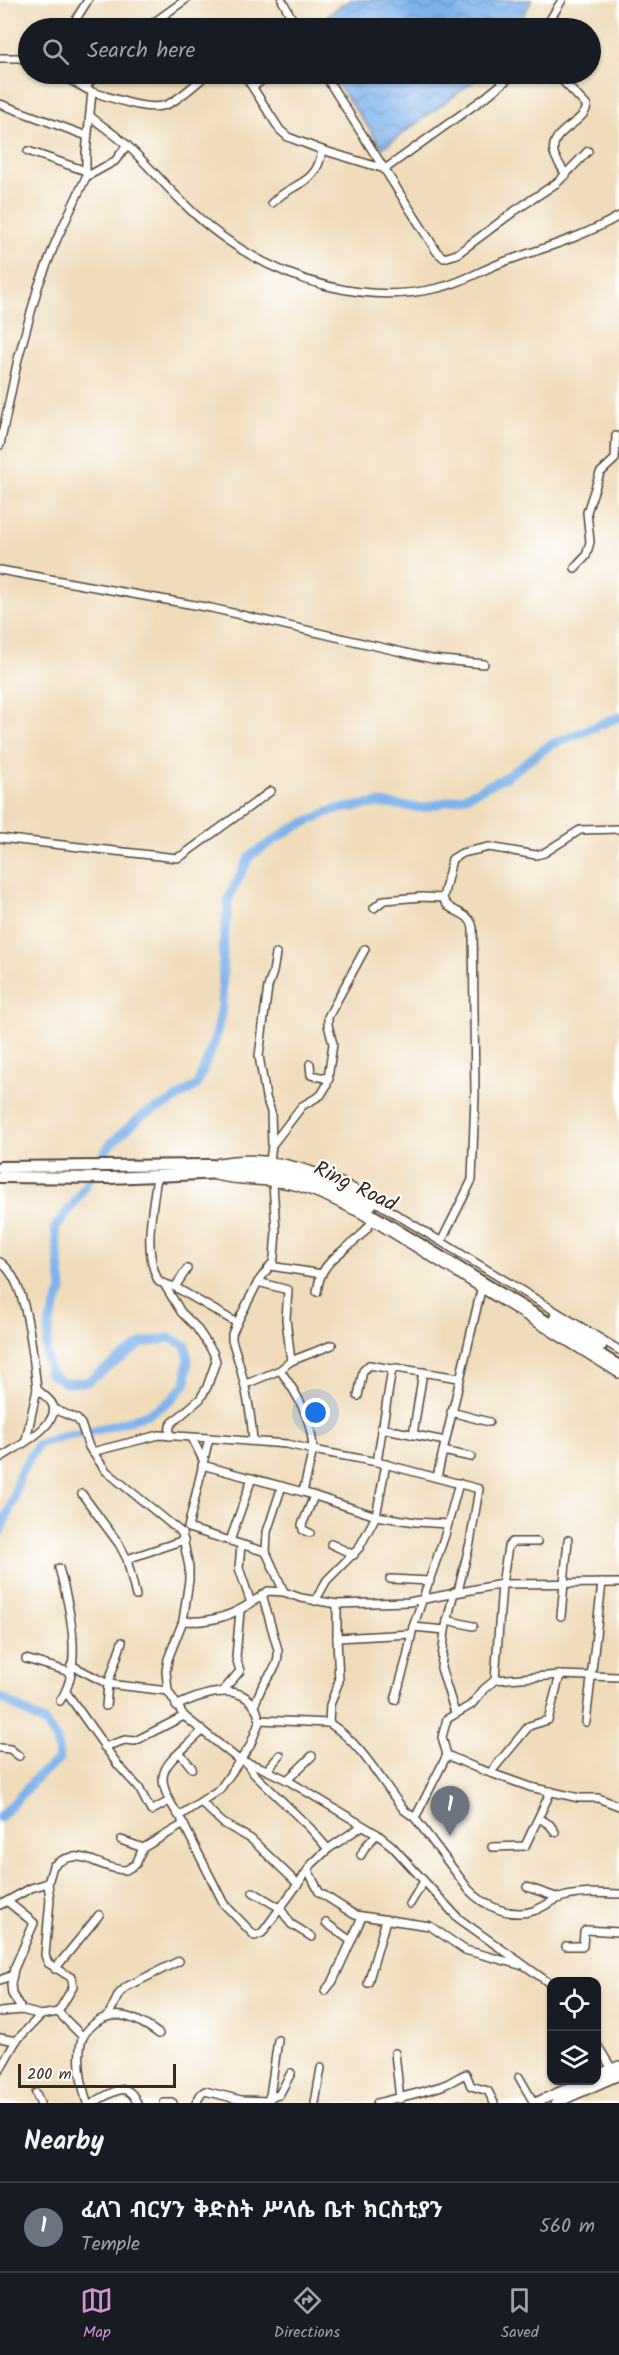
<!DOCTYPE html>
<html lang="en">
<head>
<meta charset="utf-8">
<style>
  :root { --surface:#171b24; --page:#20242c; --text:#f1f3f6; --muted:#9ea1a6; --line:#363941; --accent:#d690ce }
  body { margin:0; font-family:Kalam,"Noto Sans Ethiopic",sans-serif; background:var(--page); color:var(--text) }
  .controls { position:absolute; right:18px; bottom:18px; display:grid; overflow:hidden; border-radius:12px; box-shadow:0 2px 4px #0004 }
  .controls button { width:54px; height:54px; display:grid; place-items:center; padding:0; border:0; border-bottom:2px solid var(--line); background:var(--surface); color:var(--text); font:30px sans-serif }
  .scale { position:absolute; left:18px; bottom:15px; width:158px; box-sizing:border-box; padding-left:6px; border:3px solid #3b2a1e; border-top:0; font-size:16px; line-height:21px; white-space:nowrap; color:#3b2a1e; -webkit-text-stroke:4px #fff; paint-order:stroke }
  .you { position:absolute; left:316px; top:1413px; width:21px; height:21px; margin:-15px; border:4px solid #fff; border-radius:50%; background:#1a73e8; box-shadow:0 0 0 9px #1a73e833 }
  .badge { display:grid; place-items:center; width:39px; height:39px; border-radius:50%; background:var(--accent); color:#fff; font-size:20px; font-weight:700 }
  .pin { position:absolute; translate:-50% -50px; filter:drop-shadow(0 2px 3px #0008) }
  .pin::after { content:''; position:absolute; top:32px; width:21px; height:18px; background:inherit; clip-path:polygon(0 0,100% 0,50% 100%) }
  .list { margin:0; padding:0; list-style:none }
  h2 { display:flex; justify-content:space-between; align-items:center; height:78px; margin:0; padding:0 24px; font-size:26px }
  h2 small { font-size:20px; font-weight:400; color:var(--muted) }
  .list li { display:grid; grid-template-columns:39px 1fr auto; gap:18px; align-items:center; box-sizing:border-box; height:90px; padding:0 24px; border-top:2px solid var(--line) }
  .list b { display:block; font-size:22px; white-space:nowrap }
  .list p { margin:0; font-size:20px; white-space:nowrap; color:var(--muted) }
  .list em { font-size:20px; font-style:normal; color:var(--muted) }
  .icon { flex:none; width:33px; height:33px; fill:none; stroke:currentColor; stroke-width:2; stroke-linecap:round; stroke-linejoin:round }
  .map { position:relative; flex:none; width:619px; height:2103px; overflow:hidden }
  .search { position:absolute; background:var(--surface); box-shadow:0 2px 4px #0004; left:18px; right:18px; top:18px; height:66px; display:flex; align-items:center; gap:15px; box-sizing:border-box; padding:0 21px; border-radius:33px; color:var(--muted); font-size:22px }
  .sheet { height:168px; background:var(--surface) }
  nav { display:flex; justify-content:space-around; align-items:center; box-sizing:border-box; height:84px; border-top:2px solid var(--line); background:var(--surface); font-size:16px; color:var(--muted) }
  nav a { display:grid; justify-items:center; gap:3px }
  nav .on { color:var(--accent) }
  .map>svg:first-child { display:block }
  .water { fill:url(#water-waves); stroke:#5c6e84; stroke-width:1.5 }
  .lines { fill:none; stroke-linecap:round; stroke-linejoin:round }
  .river { stroke:#7db2eb; stroke-width:9 }
  .minor-casing { stroke:#564535; stroke-width:10 }
  .major-casing { stroke:#564535; stroke-width:12 }
  .highway-casing { stroke:#564535; stroke-width:14 }
  .minor { stroke:#fff; stroke-width:7 }
  .major { stroke:#fff; stroke-width:9 }
  .highway { stroke:#fff; stroke-width:10 }
  .labels { text-anchor:middle; dominant-baseline:central; stroke-width:4.5; stroke-linejoin:round; paint-order:stroke }
  .street-label { font-size:21px; fill:#3b2a1e; stroke:#fff }
</style>
</head>
<body>
<div class="map">
<svg width="619" height="2103" viewBox="0 0 619 2103">
  <defs>
    <pattern id="water-waves" width="16" height="10" patternUnits="userSpaceOnUse" patternTransform="scale(1.5)"><rect width="16" height="10" fill="#7db2eb"/><path d="M0 5q4-4 8 0t8 0" fill="none" stroke="#6891be"/></pattern>
  </defs>
  <rect width="100%" height="100%" fill="#fff"/>
  <filter id="ink" filterUnits="userSpaceOnUse"><feTurbulence type="fractalNoise" baseFrequency=".0167" numOctaves="2"/><feDisplacementMap in="SourceGraphic" scale="12" xChannelSelector="R" yChannelSelector="G"/><feConvolveMatrix kernelMatrix="1 2 1 2 8 2 1 2 1" color-interpolation-filters="sRGB"/></filter>
  <filter id="wash" filterUnits="userSpaceOnUse"><feTurbulence type="fractalNoise" baseFrequency=".008" numOctaves="4" result="noise"/><feDisplacementMap in="SourceGraphic" scale="24" xChannelSelector="R" yChannelSelector="G"/><feGaussianBlur stdDeviation="1.35" result="paint"/><feColorMatrix in="noise" values="0 0 0 0 0 0 0 0 0 0 0 0 0 0 0 0 0 1.4 0 .05"/><feComposite in="paint" operator="in"/></filter>
  <g filter="url(#wash)">
    <rect width="100%" height="100%" fill="#f0dcba"/>
    <g class="water">
      <polygon points="349,0 532,0 516,28 310,28"/>
      <polygon points="330,74 484,74 383,148"/>
    </g>
    <g class="lines">
      <g class="river">
        <polyline points="0,1532 13,1501 20,1474 38,1444 66,1435 87,1433 128,1421 150,1413 170,1401 186,1383 188,1358 186,1346 170,1338 143,1343 87,1382 65,1383 49,1373 46,1350 50,1321 62,1290 55,1228 77,1199 110,1144 143,1115 171,1102 197,1085 215,1040 222,1007 223,946 229,897 250,856 291,829 333,810 379,803 423,808 464,797 506,777 550,745 619,717"/>
        <polyline points="0,1697 45,1723 57,1740 59,1760 38,1776 0,1818"/>
      </g>
    </g>
  </g>
  <g filter="url(#ink)">
    <g class="lines">
      <defs>
        <g id="minor">
          <polyline points="282,0 297,28"/>
          <polyline points="72,28 76,19 88,0"/>
          <polyline points="146,28 185,0"/>
          <polyline points="545,28 562,0"/>
          <polyline points="0,58 20,58 28,62"/>
          <polyline points="59,74 92,92"/>
          <path d="M244,74L280,130L288,137L322,150C317,187 293,181 272,203"/>
          <polyline points="324,74 437,252 444,258 457,254 516,210 558,182 588,151"/>
          <path d="M556,74L587,106C584,124 549,130 554,153C556,160 562,168 566,175"/>
          <polyline points="253,87 271,74"/>
          <polyline points="85,88 97,74"/>
          <polyline points="0,104 87,136"/>
          <path d="M90,116C102,126 117,136 129,147C161,178 190,215 227,240C287,282 366,305 438,288C462,283 483,269 506,261C544,248 583,237 619,216"/>
          <polyline points="322,150 385,169 487,96 514,74"/>
          <polyline points="28,151 86,171"/>
          <polyline points="86,177 115,161 127,145"/>
          <path d="M0,445L18,359L38,287L56,241L86,177V153L92,92C111,97 147,112 166,105C178,101 197,82 208,74"/>
          <polyline points="575,568 586,556 590,542 587,512 600,473 615,459 616,436"/>
          <polyline points="0,570 211,608 432,659 484,664"/>
          <polyline points="0,838 177,858 183,855 271,791"/>
          <polyline points="374,908 384,900 422,897 443,898"/>
          <polyline points="310,1064 311,1075 329,1079"/>
          <polyline points="272,1145 271,1112 266,1097 259,1056 268,987 273,972 276,954"/>
          <polyline points="270,1161 272,1145 302,1106 321,1095 327,1085 333,1044 328,1025 328,1017 365,949"/>
          <path d="M219,1162C263,1153 308,1167 348,1185L619,1350"/>
          <path d="M157,1176C153,1209 142,1251 159,1282L175,1287L237,1323L232,1334V1340C243,1374 251,1406 253,1441"/>
          <path d="M215,1176C240,1182 265,1180 290,1185C316,1191 338,1203 361,1214L619,1374"/>
          <path d="M442,1240L472,1180L475,1095L473,928C470,910 448,914 443,898L452,859L462,853L489,847L536,855L544,853L580,830L619,829"/>
          <path d="M0,1262C28,1280 33,1357 37,1389C41,1393 48,1398 51,1402C66,1423 13,1449 0,1458"/>
          <polyline points="270,1266 322,1274"/>
          <polyline points="258,1282 288,1290 286,1319 291,1361"/>
          <polyline points="164,1284 181,1312 196,1327 213,1352 216,1361 207,1387 200,1399 173,1422 170,1426 169,1436"/>
          <polyline points="175,1287 187,1269"/>
          <path d="M317,1292C318,1286 319,1279 322,1273C333,1252 360,1243 372,1221"/>
          <polyline points="237,1323 258,1282 273,1262 274,1257 276,1232 273,1183"/>
          <path d="M332,1345L291,1361L280,1370C298,1395 312,1419 313,1450L377,1462L479,1489L470,1543L458,1591"/>
          <polyline points="246,1384 280,1370"/>
          <polyline points="358,1396 363,1371 369,1365 392,1369"/>
          <polyline points="54,1409 77,1419 81,1424 89,1447 106,1471 182,1533 189,1567 189,1580 183,1621 168,1659 166,1671 168,1691 184,1716 239,1760 260,1767 287,1780 377,1834 392,1846 458,1918 552,1985"/>
          <polyline points="451,1412 489,1422"/>
          <polyline points="381,1428 445,1441"/>
          <polyline points="413,1435 423,1372"/>
          <polyline points="192,1438 203,1460"/>
          <polyline points="26,1440 37,1389"/>
          <polyline points="443,1451 471,1457"/>
          <polyline points="92,1452 159,1435 209,1438"/>
          <polyline points="377,1462 392,1369 396,1368 459,1378"/>
          <polyline points="202,1465 303,1492"/>
          <polyline points="437,1477 481,1290"/>
          <polyline points="82,1494 119,1544 127,1559 136,1596"/>
          <polyline points="448,1524 416,1522 376,1516 303,1492 313,1450 287,1444 209,1438 188,1528 266,1552 284,1592 301,1598 337,1604 409,1602 502,1584 619,1583"/>
          <polyline points="310,1533 303,1530 302,1525 314,1496"/>
          <polyline points="230,1541 252,1478"/>
          <polyline points="331,1544 354,1555"/>
          <polyline points="266,1552 267,1532 282,1486"/>
          <polyline points="127,1559 184,1540"/>
          <path d="M59,1568C70,1607 84,1666 60,1701"/>
          <polyline points="390,1579 430,1581"/>
          <polyline points="454,1592 445,1630 441,1668 455,1713"/>
          <polyline points="315,1601 327,1580 359,1548 376,1516 386,1464"/>
          <polyline points="251,1603 268,1591 284,1592"/>
          <polyline points="337,1604 337,1638 411,1634"/>
          <polyline points="561,1616 568,1540"/>
          <polyline points="447,1620 473,1626"/>
          <path d="M183,1621C208,1623 230,1617 251,1603L239,1568L241,1545"/>
          <polyline points="413,1627 445,1630"/>
          <polyline points="26,1659 70,1672"/>
          <polyline points="71,1665 108,1684 168,1691"/>
          <polyline points="619,1677 560,1675 495,1680 484,1689 471,1705 447,1719 442,1737 447,1755 474,1767 530,1787 579,1798 598,1798 619,1806"/>
          <polyline points="495,1680 502,1584 508,1547 512,1542 537,1542"/>
          <polyline points="66,1692 118,1765 139,1788 151,1811 169,1801"/>
          <polyline points="222,1692 240,1671 236,1657 240,1611"/>
          <polyline points="395,1700 407,1657 413,1627 445,1535 459,1483"/>
          <polyline points="106,1706 108,1684 122,1642"/>
          <path d="M176,1706C197,1696 238,1680 255,1707C257,1710 258,1716 260,1720"/>
          <path d="M254,1706C257,1699 259,1693 262,1687C270,1671 279,1670 278,1650L262,1594"/>
          <polyline points="586,1722 602,1583"/>
          <path d="M329,1723C361,1743 381,1781 404,1810L415,1818L447,1755"/>
          <path d="M202,1731C169,1765 146,1768 179,1816L220,1789L250,1746L260,1720L329,1723L330,1705L339,1681L337,1638"/>
          <polyline points="104,1747 125,1740 135,1741 184,1716"/>
          <polyline points="0,1748 10,1749 19,1756"/>
          <polyline points="180,1753 192,1768"/>
          <polyline points="247,1764 254,1774 310,1828 328,1849 362,1826"/>
          <polyline points="267,1770 280,1755"/>
          <polyline points="490,1773 529,1726 548,1720 560,1675"/>
          <polyline points="287,1780 312,1756"/>
          <polyline points="202,1803 223,1823 251,1839 298,1884 312,1864 328,1849"/>
          <path d="M415,1818L469,1890C484,1906 510,1918 533,1911C543,1908 552,1900 563,1897C581,1892 600,1893 619,1894"/>
          <polyline points="539,1818 550,1825 555,1832"/>
          <polyline points="182,1821 224,1904 255,1936 262,1933 298,1884"/>
          <polyline points="121,1840 143,1848"/>
          <polyline points="492,1847 525,1846 551,1791"/>
          <polyline points="361,1855 365,1847 377,1834"/>
          <polyline points="308,1870 319,1892 355,1915 430,1926 465,1950 520,1965"/>
          <polyline points="527,1887 559,1898"/>
          <polyline points="253,1892 280,1908 291,1924 312,1937"/>
          <polyline points="8,1902 34,1923 14,1969 11,1984 12,1994 22,2010"/>
          <polyline points="410,1904 424,1881"/>
          <polyline points="0,1905 31,1888 48,1883"/>
          <polyline points="326,1923 351,1941"/>
          <polyline points="566,1946 583,1946 584,1932 586,1930 619,1932"/>
          <polyline points="55,1969 99,1915"/>
          <polyline points="0,1980 13,1975"/>
          <polyline points="368,1983 386,1920"/>
          <polyline points="325,1991 333,1981 362,1917"/>
          <path d="M0,2012L22,2010L41,2015L58,2012L73,1987L72,1978L48,1963L45,1955L50,1900L48,1883L53,1866C82,1843 97,1870 126,1870L136,1864L143,1848L184,1824"/>
          <polyline points="58,2012 83,2037"/>
          <polyline points="109,2014 119,1994 126,1987 179,1961"/>
          <polyline points="0,2038 16,2041"/>
          <polyline points="596,2043 612,2069"/>
          <polyline points="395,2053 400,2099"/>
          <polyline points="0,2069 16,2041 41,2015"/>
          <polyline points="519,2077 534,2103"/>
          <polyline points="36,2093 40,2103"/>
          <polyline points="269,2097 279,2095 291,2073"/>
          <path d="M87,2103C81,2083 77,2063 81,2042C83,2035 89,2028 95,2023C116,2007 139,2019 159,2034"/>
          <path d="M93,2103C110,2094 127,2078 137,2103"/>
          <polyline points="164,2103 173,2103"/>
          <polyline points="196,2103 201,2094 205,2091 241,2100 269,2101"/>
          <polyline points="269,2103 278,2040"/>
          <polyline points="315,2103 321,2068"/>
          <path d="M377,2103C400,2097 422,2093 444,2085C452,2082 458,2077 466,2074L471,2086L488,2091L494,2103"/>
        </g>
        <g id="major">
          <polyline points="596,2076 619,2066"/>
          <polyline points="535,2103 587,2080"/>
          <polyline points="556,2103 619,2075"/>
        </g>
        <g id="highway">
          <polyline points="0,1167 209,1165 276,1169 309,1175 356,1196 371,1205"/>
          <polyline points="0,1177 110,1178 223,1173 277,1177 316,1186 356,1205 619,1366"/>
          <polyline points="555,1318 601,1346"/>
        </g>
      </defs>
      <use href="#minor" class="minor-casing"/>
      <use href="#major" class="major-casing"/>
      <use href="#highway" class="highway-casing"/>
      <use href="#minor" class="minor"/>
      <use href="#major" class="major"/>
      <use href="#highway" class="highway"/>
    </g>
  </g>
  <g class="labels">
    <g class="street-label">
      <text transform="translate(355 1187) rotate(26)">Ring Road</text>
    </g>
  </g>
</svg>
<div class="controls">
<button><svg class="icon" aria-label="locate" viewBox="0 0 24 24"><circle cx="12" cy="12" r="6"/><path d="M12 2v4M12 18v4M2 12h4M18 12h4"/></svg></button>
<button><svg class="icon" aria-label="layers" viewBox="0 0 24 24"><path d="M12 4l9 5-9 5-9-5zM3 14l9 5 9-5"/></svg></button>
</div>
<div class="scale">200 m</div>
<div class="you"></div>
<div class="pin badge" style="left:450px;top:1836px;background:#6b7280">1</div>
<div class="search"><svg class="icon" aria-label="search" viewBox="0 0 24 24"><circle cx="10" cy="10" r="6"/><path d="M15 15l6 6"/></svg>Search here</div>
</div>
<section class="sheet">
<h2>Nearby<small></small></h2>
<ul class="list">
<li><span class="badge" style="background:#6b7280">1</span><div><b>ፈለገ ብርሃን ቅድስት ሥላሴ ቤተ ክርስቲያን</b><p>Temple</p></div><em>560 m</em></li>
</ul>
</section>
<nav>
<a class="on"><svg class="icon" aria-label="map" viewBox="0 0 24 24"><path d="M3 6l6-2 6 2 6-2v14l-6 2-6-2-6 2zM9 4v14M15 6v14"/></svg>Map</a>
<a><svg class="icon" aria-label="directions" viewBox="0 0 24 24"><path d="M12 3l9 9-9 9-9-9zM9 14v-3h6M13 9l2 2-2 2"/></svg>Directions</a>
<a><svg class="icon" aria-label="saved" viewBox="0 0 24 24"><path d="M7 4h10v16l-5-4-5 4z"/></svg>Saved</a>
</nav>
</body>
</html>
